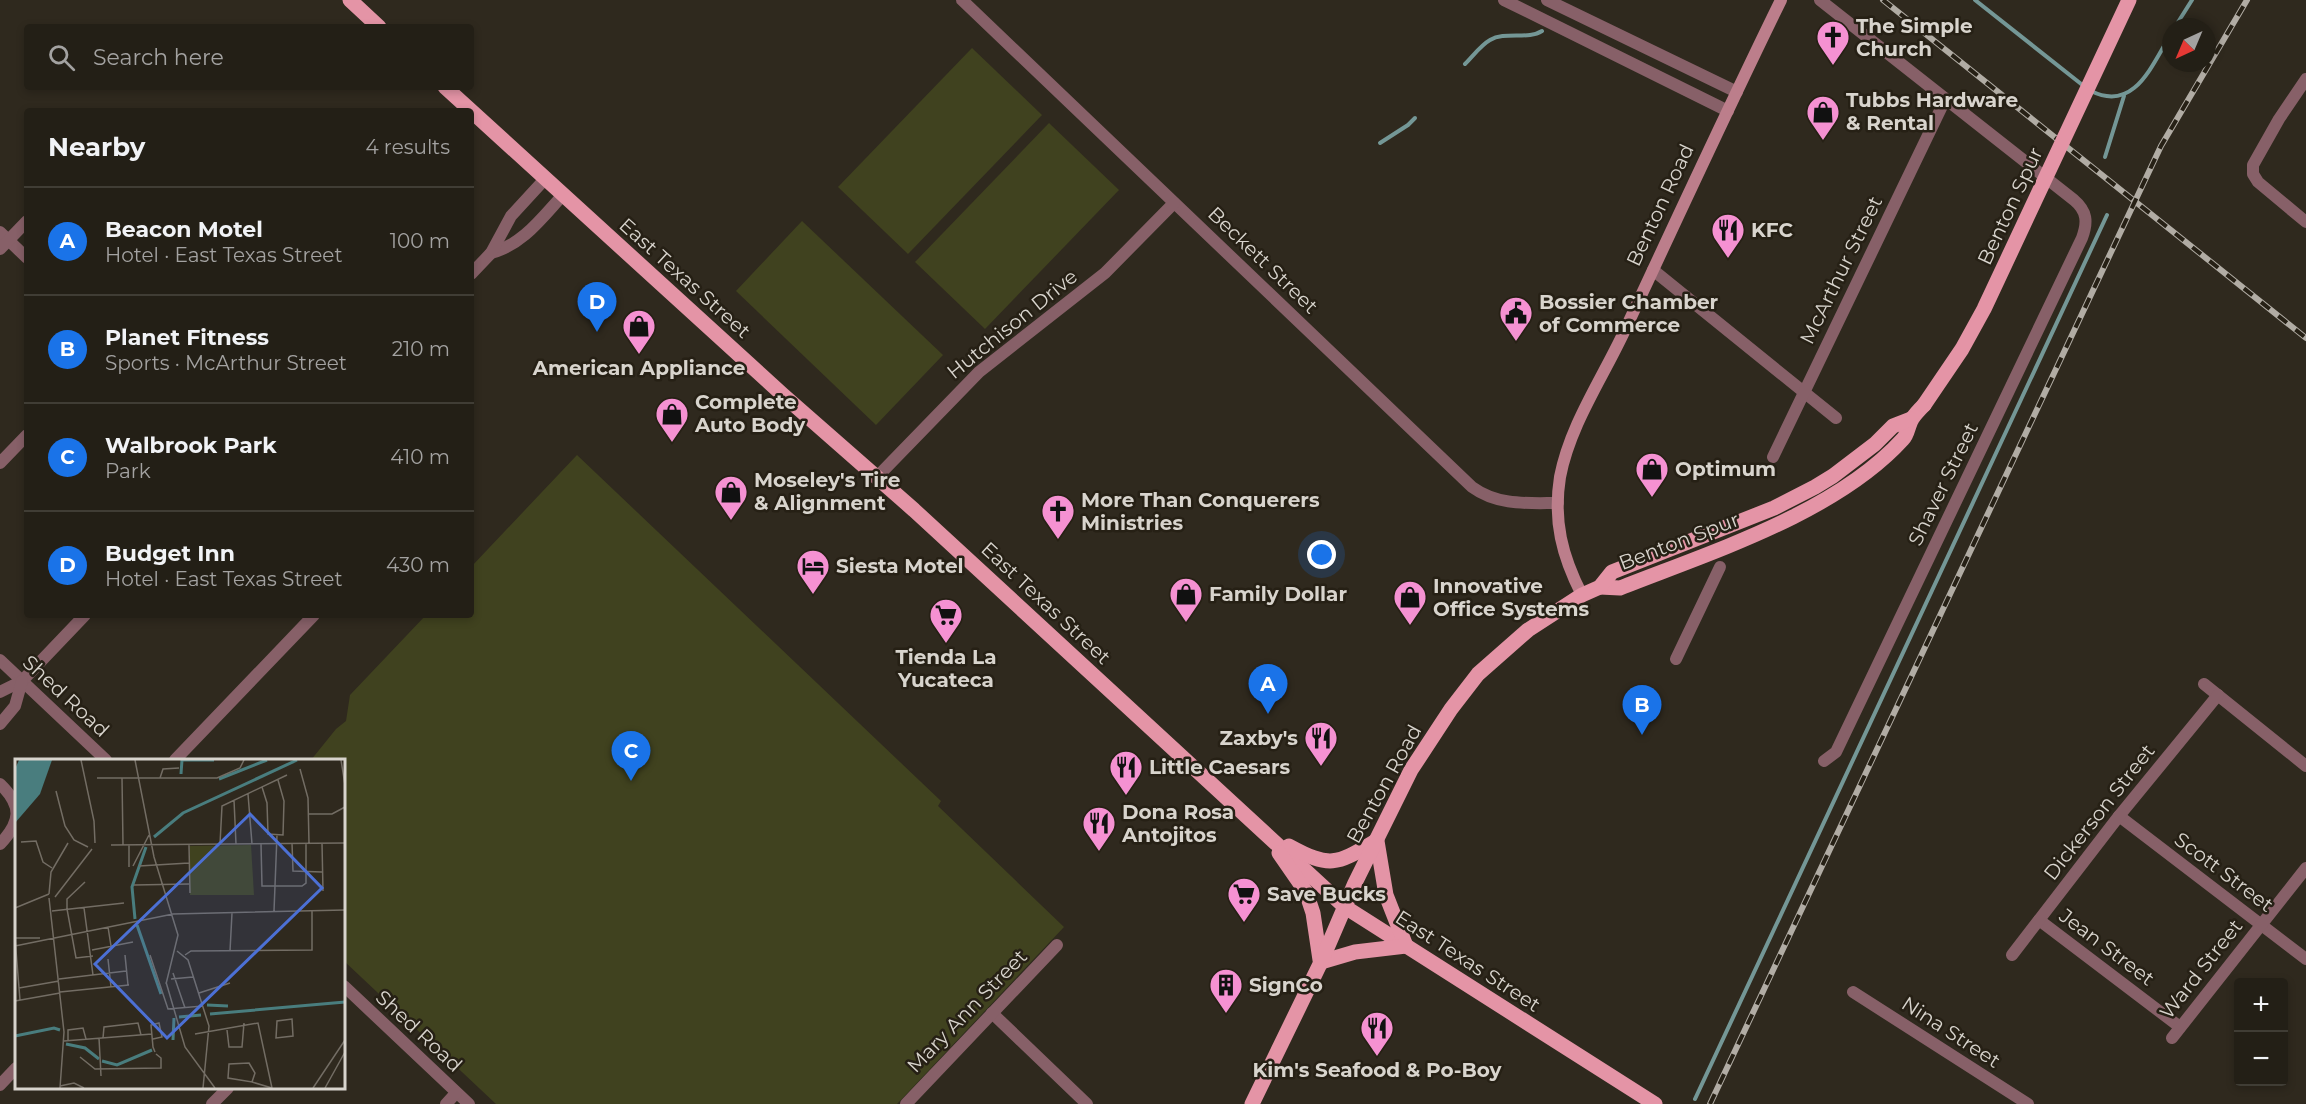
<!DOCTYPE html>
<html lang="en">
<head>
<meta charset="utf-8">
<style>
  :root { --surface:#231f16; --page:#2b271f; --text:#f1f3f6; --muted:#a3a2a1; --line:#403d35; --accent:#1a73e8 }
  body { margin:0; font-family:Montserrat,sans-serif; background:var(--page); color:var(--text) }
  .controls { position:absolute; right:18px; bottom:18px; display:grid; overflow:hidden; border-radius:6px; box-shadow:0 3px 9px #0003 }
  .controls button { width:54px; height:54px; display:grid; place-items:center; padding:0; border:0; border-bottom:2px solid var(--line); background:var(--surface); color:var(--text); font:30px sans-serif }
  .compass { position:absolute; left:2162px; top:18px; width:54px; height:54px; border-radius:50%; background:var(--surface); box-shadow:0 3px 9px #0003; rotate:224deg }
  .you { position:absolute; left:1322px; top:555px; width:21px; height:21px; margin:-15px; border:4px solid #fff; border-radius:50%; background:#1a73e8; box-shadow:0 0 0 9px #1a73e833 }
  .badge { display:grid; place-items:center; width:39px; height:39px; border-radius:50%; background:var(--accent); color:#fff; font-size:20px; font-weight:700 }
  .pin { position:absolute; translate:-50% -50px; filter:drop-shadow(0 2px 3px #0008) }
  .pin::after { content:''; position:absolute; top:32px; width:21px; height:18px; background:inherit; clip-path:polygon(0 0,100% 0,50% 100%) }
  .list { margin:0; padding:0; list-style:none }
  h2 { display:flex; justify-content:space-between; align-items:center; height:78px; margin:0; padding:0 24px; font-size:26px }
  h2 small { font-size:20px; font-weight:400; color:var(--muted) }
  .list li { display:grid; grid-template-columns:39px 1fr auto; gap:18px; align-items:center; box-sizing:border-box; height:108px; padding:0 24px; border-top:2px solid var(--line) }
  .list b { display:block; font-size:22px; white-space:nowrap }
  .list p { margin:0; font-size:20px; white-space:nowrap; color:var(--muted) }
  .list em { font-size:20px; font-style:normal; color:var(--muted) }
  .icon { flex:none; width:33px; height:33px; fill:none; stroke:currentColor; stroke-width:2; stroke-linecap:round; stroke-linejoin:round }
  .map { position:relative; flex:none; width:2306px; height:1104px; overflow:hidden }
  .search { position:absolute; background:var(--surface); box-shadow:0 3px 9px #0003; left:24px; top:24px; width:450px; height:66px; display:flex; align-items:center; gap:15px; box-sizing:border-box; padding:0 21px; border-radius:6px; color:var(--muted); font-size:22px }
  .panel { position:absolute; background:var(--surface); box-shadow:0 3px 9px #0003; left:24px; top:108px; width:450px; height:510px; border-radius:6px }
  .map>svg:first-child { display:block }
  .green { fill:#40421f }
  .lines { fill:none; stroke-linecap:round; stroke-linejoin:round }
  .stream { stroke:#749796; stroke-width:4 }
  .street { stroke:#876068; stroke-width:12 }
  .secondary { stroke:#bc7e8b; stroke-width:12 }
  .primary { stroke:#e494a6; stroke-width:15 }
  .rail-casing { stroke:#b1aca4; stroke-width:6 }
  .rail { stroke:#262015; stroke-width:4; stroke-dasharray:11; stroke-linecap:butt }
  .primary-bridge { stroke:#e494a6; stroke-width:15 }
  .labels { text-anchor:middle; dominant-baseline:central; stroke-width:5; stroke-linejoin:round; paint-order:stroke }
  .poi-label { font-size:20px; font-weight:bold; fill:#d8d4cd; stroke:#262015; text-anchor:start }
  .street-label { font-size:20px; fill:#d8d4cd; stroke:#262015 }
  .inset-river { fill:none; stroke:#497d7e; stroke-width:3 }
  .inset-road { fill:none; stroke:#736d64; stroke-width:1.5 }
  .view { fill:#4c70d5; fill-opacity:0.15; stroke:#4c70d5; stroke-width:3 }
  .inset-edge { fill:none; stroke:#d8d4cd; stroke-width:3 }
</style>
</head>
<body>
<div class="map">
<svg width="2306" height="1104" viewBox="0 0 2306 1104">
  <rect width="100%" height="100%" fill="#2f291e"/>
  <g class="green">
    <polygon points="972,48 1042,115 908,254 838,187"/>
    <polygon points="1049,123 1119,190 985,329 915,262"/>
    <polygon points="802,221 943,355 876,425 736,291"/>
    <polygon points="577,455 941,801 938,806 1064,927 897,1104 496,1104 344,961 344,760 311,760 336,729 346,721 350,695 426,615 471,615 471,567"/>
  </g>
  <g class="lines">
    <g class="stream">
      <polyline points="1975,0 2085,87"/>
      <polyline points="2175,27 2192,0"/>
      <path d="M1465,64C1473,56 1481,45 1490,40C1505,31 1528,40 1542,31"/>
      <path d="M2091,91C2135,113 2152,64 2171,34"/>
      <polyline points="1380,143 1408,125 1415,118"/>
      <polyline points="2105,157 2124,96"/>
      <polyline points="1695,1099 2107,215"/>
    </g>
    <g class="street">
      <path d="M962,0L1472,487C1498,506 1528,503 1558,503"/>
      <polyline points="1504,0 1728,111"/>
      <polyline points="1547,0 1737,92"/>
      <path d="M1820,0L2074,200C2087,211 2088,222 2082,238L1836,752L1824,761"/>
      <polyline points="2306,79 2279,119 2253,165 2253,174 2258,182 2306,222"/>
      <polyline points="0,232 27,258"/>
      <polyline points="0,249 27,221"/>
      <path d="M491,253C522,245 541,219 562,196"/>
      <polyline points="1653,270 1836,418"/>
      <polyline points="471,274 491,253 511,216 545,179"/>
      <polyline points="1773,457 1945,100"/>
      <polyline points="0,463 27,435"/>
      <polyline points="877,477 979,372 1105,273 1174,203"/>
      <polyline points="1676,659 1720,567"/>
      <polyline points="0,660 106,760"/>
      <polyline points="2204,684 2306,766"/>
      <polyline points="0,692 22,681 85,615"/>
      <polyline points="0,724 15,706 22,681"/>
      <polyline points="175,760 314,615"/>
      <path d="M0,784C23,806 21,822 0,844"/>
      <polyline points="2119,816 2306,959"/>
      <polyline points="2039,920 2180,1027"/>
      <polyline points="2012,955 2119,816 2218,695"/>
      <polyline points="344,986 469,1104"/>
      <polyline points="1853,992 2028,1104"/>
      <polyline points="992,1013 1087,1104"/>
      <polyline points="2172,1038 2306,868"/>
      <polyline points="0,1085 16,1068"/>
      <polyline points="212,1104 228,1088"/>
      <polyline points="446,1104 456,1093"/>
      <polyline points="906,1104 1057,945"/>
    </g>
    <path class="secondary" d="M1582,595C1562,556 1553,521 1560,477C1570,425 1602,379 1624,332C1676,221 1727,110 1781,0"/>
    <g class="primary">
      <polyline points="350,0 379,27"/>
      <polyline points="445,87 783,395 914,510 1345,907 1655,1104"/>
      <path d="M1600,587L1620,588C1711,552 1836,513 1903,439C1908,434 1908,425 1912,419C1915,414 1920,409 1924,405"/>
      <polyline points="1377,841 1386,895 1406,946"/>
      <path d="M1289,846C1331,869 1337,864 1376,841"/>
      <polyline points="1279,853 1306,892 1313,913 1320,960"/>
      <polyline points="1321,962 1355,952 1406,946"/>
      <polyline points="1252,1104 1321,962 1355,883 1411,770 1451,709 1478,674 1528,630 1582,595 1600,587 1612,572 1774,508 1815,487 1833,476 1875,444 1893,426 1911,419"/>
    </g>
    <defs>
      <g id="rail">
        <polyline points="1883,0 2306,338"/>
        <polyline points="1710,1104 2161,146 2247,0"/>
      </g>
    </defs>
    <use href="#rail" class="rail-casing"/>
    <use href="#rail" class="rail"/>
    <polyline class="primary-bridge" points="1924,405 1962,349 1984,309 2129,0"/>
  </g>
  <defs>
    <symbol id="church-pin" viewBox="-11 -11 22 30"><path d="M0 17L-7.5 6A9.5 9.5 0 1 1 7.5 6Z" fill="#f591d2" stroke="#262015"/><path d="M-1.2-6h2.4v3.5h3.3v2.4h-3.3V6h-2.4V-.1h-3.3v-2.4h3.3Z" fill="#111"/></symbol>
    <symbol id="shop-pin" viewBox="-11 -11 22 30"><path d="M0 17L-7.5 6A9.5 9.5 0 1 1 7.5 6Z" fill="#f591d2" stroke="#262015"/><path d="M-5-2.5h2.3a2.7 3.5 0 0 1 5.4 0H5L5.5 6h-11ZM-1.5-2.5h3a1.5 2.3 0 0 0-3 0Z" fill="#111"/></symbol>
    <symbol id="restaurant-pin" viewBox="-11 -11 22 30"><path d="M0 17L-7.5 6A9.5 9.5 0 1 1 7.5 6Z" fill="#f591d2" stroke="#262015"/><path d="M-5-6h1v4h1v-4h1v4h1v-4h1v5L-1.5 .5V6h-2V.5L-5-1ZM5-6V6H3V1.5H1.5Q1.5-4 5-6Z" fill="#111"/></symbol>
    <symbol id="civic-pin" viewBox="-11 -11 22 30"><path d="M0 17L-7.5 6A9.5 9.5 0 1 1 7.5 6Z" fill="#f591d2" stroke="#262015"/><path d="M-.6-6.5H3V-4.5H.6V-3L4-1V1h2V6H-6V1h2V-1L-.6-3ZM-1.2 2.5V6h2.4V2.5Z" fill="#111"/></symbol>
    <symbol id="hotel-pin" viewBox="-11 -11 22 30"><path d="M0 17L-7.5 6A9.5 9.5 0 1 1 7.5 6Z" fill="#f591d2" stroke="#262015"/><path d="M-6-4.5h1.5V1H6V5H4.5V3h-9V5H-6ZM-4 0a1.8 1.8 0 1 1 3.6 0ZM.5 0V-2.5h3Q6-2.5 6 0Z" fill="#111"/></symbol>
    <symbol id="supermarket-pin" viewBox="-11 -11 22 30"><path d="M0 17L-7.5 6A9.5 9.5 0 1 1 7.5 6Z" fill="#f591d2" stroke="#262015"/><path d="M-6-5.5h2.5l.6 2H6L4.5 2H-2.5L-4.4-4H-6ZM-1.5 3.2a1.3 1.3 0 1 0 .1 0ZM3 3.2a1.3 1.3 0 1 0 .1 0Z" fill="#111"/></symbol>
    <symbol id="building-pin" viewBox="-11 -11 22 30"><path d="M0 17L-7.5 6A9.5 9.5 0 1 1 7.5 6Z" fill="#f591d2" stroke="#262015"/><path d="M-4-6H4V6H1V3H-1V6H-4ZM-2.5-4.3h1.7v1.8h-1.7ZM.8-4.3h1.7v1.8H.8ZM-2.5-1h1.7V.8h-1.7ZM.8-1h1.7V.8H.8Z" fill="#111"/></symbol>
  </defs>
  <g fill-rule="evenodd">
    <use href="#church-pin" x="1814" y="18" width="38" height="52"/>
    <use href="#shop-pin" x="1804" y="93" width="38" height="52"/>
    <use href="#restaurant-pin" x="1709" y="211" width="38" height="52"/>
    <use href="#civic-pin" x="1497" y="294" width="38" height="52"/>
    <use href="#shop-pin" x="620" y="307" width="38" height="52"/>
    <use href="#shop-pin" x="653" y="395" width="38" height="52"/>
    <use href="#shop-pin" x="1633" y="450" width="38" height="52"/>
    <use href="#shop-pin" x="712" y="473" width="38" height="52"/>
    <use href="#church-pin" x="1039" y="492" width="38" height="52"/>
    <use href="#hotel-pin" x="794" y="547" width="38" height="52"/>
    <use href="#shop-pin" x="1167" y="575" width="38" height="52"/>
    <use href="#shop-pin" x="1391" y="578" width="38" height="52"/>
    <use href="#supermarket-pin" x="927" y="596" width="38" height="52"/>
    <use href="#restaurant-pin" x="1302" y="719" width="38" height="52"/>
    <use href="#restaurant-pin" x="1107" y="748" width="38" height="52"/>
    <use href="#restaurant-pin" x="1080" y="804" width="38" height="52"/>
    <use href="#supermarket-pin" x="1225" y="875" width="38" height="52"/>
    <use href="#building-pin" x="1207" y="966" width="38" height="52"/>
    <use href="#restaurant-pin" x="1358" y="1009" width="38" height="52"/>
  </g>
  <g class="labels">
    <g class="poi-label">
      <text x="1856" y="26">The Simple<tspan x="1856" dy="23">Church</tspan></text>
      <text x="1846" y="100">Tubbs Hardware<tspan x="1846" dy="23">&amp; Rental</tspan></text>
      <text x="1751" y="230">KFC</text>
      <text x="1539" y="302">Bossier Chamber<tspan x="1539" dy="23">of Commerce</tspan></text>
      <text x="639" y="368" text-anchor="middle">American Appliance</text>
      <text x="695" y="402">Complete<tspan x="695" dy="23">Auto Body</tspan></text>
      <text x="1675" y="469">Optimum</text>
      <text x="754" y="480">Moseley's Tire<tspan x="754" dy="23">&amp; Alignment</tspan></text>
      <text x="1081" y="500">More Than Conquerers<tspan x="1081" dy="23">Ministries</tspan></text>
      <text x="836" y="566">Siesta Motel</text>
      <text x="1433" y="586">Innovative<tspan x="1433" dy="23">Office Systems</tspan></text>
      <text x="1209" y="594">Family Dollar</text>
      <text x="946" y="657" text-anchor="middle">Tienda La<tspan x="946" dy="23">Yucateca</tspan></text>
      <text x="1298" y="738" text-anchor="end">Zaxby's</text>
      <text x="1149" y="767">Little Caesars</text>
      <text x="1122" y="812">Dona Rosa<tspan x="1122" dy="23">Antojitos</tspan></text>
      <text x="1267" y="894">Save Bucks</text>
      <text x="1249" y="985">SignCo</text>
      <text x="1377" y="1070" text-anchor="middle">Kim's Seafood &amp; Po-Boy</text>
    </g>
    <g class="street-label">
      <text transform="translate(1660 205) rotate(-65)">Benton Road</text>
      <text transform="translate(2010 206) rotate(-65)">Benton Spur</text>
      <text transform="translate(1263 260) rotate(44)">Beckett Street</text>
      <text transform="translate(1841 270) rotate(-64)">McArthur Street</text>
      <text transform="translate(685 278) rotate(42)">East Texas Street</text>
      <text transform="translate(1012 324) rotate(-39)">Hutchison Drive</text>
      <text transform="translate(1943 484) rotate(-64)">Shaver Street</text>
      <text transform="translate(1679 541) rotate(-21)">Benton Spur</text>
      <text transform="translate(1046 603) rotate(43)">East Texas Street</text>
      <text transform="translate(66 696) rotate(43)">Shed Road</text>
      <text transform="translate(1384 784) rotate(-61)">Benton Road</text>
      <text transform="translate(2099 812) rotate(-52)">Dickerson Street</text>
      <text transform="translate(2224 872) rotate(37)">Scott Street</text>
      <text transform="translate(2107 947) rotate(37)">Jean Street</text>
      <text transform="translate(1468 961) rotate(33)">East Texas Street</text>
      <text transform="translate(2201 969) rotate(-52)">Ward Street</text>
      <text transform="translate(967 1011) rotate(-46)">Mary Ann Street</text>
      <text transform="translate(419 1031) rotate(43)">Shed Road</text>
      <text transform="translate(1951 1032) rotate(33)">Nina Street</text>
    </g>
  </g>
  <g transform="translate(15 759)">
    <rect width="330" height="330" fill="#2f291e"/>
    <path d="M236,86L239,136H175V87Z" fill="#40421f"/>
    <path d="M4,1H37L25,35L0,64V10Z" fill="#497d7e"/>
    <path class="inset-river" d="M166,15L167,1H199M204,20L252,1M139,78L168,54L282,1M120,160L117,128L131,88M122,166L146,235M192,246L213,247M195,255L330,243M164,258L186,256M0,277L39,269L45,271M158,281L159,259M51,285L70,289L84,300M87,302L102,306L137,291"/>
    <path class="inset-road" d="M66,1L79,62L80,84M120,1L139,98L163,176L151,225M326,1L330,26M285,10L293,39L294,84M82,19H202L225,9L229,1M107,19L108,86M145,19L148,10L164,9M247,28L252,44L253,75L268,76L269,42L263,21M41,32L50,67L59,81L73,88M233,35L237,85M219,41L221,85M294,55H317L330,48M6,83L21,82L28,103L37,109M277,84L278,112L307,113M307,84L308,132M205,85L207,47L272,16M246,85L247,127H287L291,124V84M96,86L330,84M114,86V108M174,86L175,134M118,107L134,76M124,107L174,104M70,123L52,140V150L61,199L78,197M119,126L174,125M34,135L36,113L53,84M40,138L77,90M34,139L49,273L45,329M0,149L34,135M69,149L78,216M37,152L109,144M259,152L262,76M93,168L96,187M0,187L158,155L330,151M77,191L118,183M162,192L173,201L194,267L188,329M215,192L217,154M110,196L113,226M135,196L153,250L188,247M170,196L176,192L297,191V152M93,200L96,228M158,214L170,249M44,220L111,212M156,220L178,218M151,223L170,288L200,329M4,229L44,222M45,233L114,226M184,234L215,224M5,241L0,179H25M0,242L45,234M277,260L278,277L261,279L262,262ZM212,271L214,288H227L229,264M180,275L243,264L257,329M84,279L86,317M88,279L89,268L123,264L126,276M138,280L147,278L144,264L136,266L138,288L140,293M49,282L137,275M53,282V271L68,269L71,280M65,298L80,310L146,309V299L141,295M234,304L240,314L237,323L213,319L214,305ZM237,323L257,329M45,327L59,324L69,329M298,329L330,281M310,329L330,293"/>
    <path class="view" d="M235,55L307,129L152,279L80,205Z"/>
    <rect width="330" height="330" class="inset-edge"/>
  </g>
</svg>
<div class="controls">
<button>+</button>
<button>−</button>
</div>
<svg class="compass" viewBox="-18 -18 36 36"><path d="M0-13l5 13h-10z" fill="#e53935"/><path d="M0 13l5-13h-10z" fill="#a3a2a1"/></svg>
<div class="you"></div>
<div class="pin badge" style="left:1268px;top:714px">A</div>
<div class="pin badge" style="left:1642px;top:735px">B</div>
<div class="pin badge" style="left:631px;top:781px">C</div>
<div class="pin badge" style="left:597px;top:332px">D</div>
<div class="search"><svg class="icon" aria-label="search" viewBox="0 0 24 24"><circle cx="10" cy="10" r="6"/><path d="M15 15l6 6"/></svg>Search here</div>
<section class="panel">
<h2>Nearby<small>4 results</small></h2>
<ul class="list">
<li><span class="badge">A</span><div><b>Beacon Motel</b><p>Hotel · East Texas Street</p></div><em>100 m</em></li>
<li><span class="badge">B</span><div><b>Planet Fitness</b><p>Sports · McArthur Street</p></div><em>210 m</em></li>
<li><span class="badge">C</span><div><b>Walbrook Park</b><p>Park</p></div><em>410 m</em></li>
<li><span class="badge">D</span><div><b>Budget Inn</b><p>Hotel · East Texas Street</p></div><em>430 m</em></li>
</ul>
</section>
</div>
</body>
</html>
